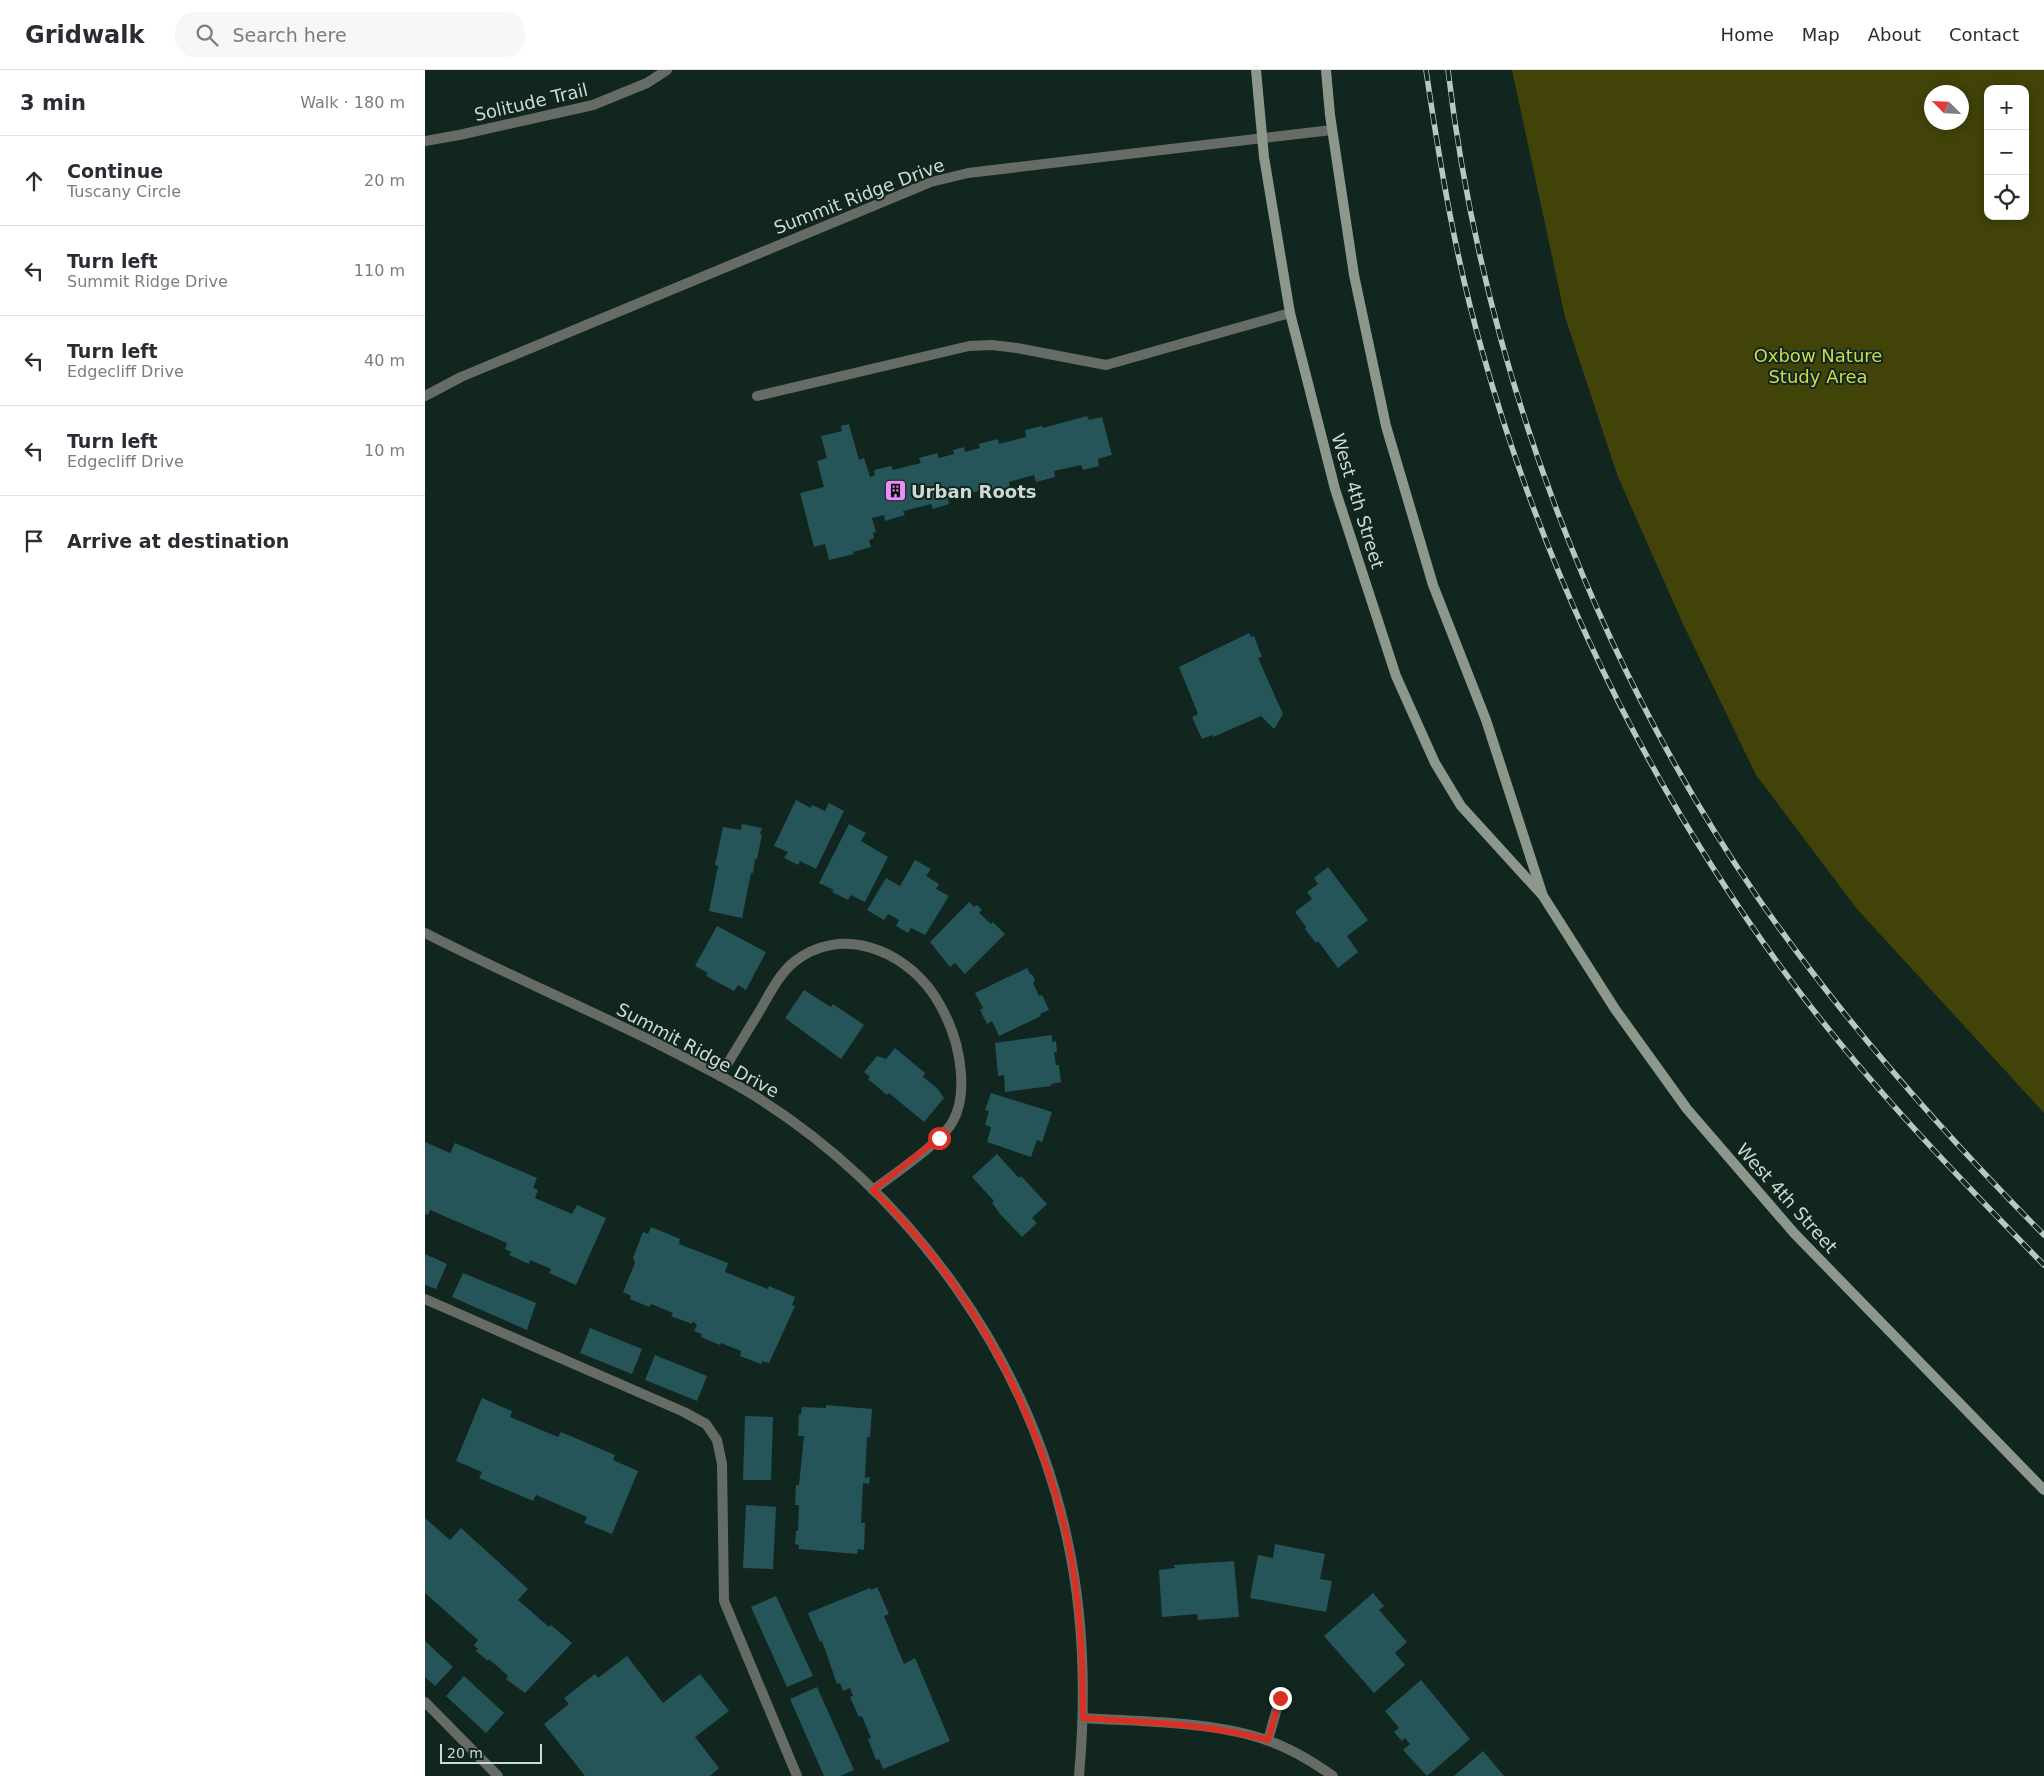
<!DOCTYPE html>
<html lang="en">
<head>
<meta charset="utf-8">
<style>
  :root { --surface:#fff; --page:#f7f7f7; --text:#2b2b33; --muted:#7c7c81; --line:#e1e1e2 }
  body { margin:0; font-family:"DejaVu Sans",sans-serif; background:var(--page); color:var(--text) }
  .controls { position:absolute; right:15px; top:15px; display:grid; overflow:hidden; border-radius:10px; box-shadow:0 2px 12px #0003 }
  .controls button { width:45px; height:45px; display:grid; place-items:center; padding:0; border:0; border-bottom:1px solid var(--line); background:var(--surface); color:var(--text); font:25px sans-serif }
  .compass { position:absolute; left:1499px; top:15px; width:45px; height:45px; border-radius:50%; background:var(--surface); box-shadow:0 2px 12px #0003; rotate:294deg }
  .scale { position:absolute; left:15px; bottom:12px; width:102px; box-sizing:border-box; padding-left:5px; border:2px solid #cddad5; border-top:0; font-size:14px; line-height:18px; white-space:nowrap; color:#cddad5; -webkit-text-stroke:4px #10261f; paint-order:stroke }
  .stop { position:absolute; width:15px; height:15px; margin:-11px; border:4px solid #d93025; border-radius:50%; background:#fff }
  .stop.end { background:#d93025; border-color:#fff; box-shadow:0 1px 5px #0008 }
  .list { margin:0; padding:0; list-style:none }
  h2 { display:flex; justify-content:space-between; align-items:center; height:65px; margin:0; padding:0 20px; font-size:21px }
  h2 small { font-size:16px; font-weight:400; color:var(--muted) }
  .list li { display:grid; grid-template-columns:32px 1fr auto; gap:15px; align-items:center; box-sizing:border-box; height:90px; padding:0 20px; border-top:1px solid var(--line) }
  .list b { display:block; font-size:19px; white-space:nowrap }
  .list p { margin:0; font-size:16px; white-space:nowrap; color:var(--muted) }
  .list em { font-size:16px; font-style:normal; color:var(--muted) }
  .icon { flex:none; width:28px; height:28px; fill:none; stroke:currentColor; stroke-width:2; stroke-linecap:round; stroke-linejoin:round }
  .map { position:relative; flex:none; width:1619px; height:1706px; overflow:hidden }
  header { display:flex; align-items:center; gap:30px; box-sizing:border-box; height:70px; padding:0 25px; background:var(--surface); border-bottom:1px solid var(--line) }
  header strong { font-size:24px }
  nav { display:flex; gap:28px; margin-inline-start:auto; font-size:18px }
  .search { width:350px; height:45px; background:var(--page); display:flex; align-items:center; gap:12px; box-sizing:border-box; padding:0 18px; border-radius:20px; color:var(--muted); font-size:19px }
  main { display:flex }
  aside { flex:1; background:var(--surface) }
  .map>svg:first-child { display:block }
  .green { fill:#414309; fill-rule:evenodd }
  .building { fill:#265559 }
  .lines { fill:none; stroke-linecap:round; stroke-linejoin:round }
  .service { stroke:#666c65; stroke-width:10 }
  .minor { stroke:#666c65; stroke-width:10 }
  .tertiary { stroke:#666c65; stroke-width:10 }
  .secondary { stroke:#8d978c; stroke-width:10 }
  .rail-casing { stroke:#b9c7c2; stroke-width:5.5 }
  .rail { stroke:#10261f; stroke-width:4; stroke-dasharray:11; stroke-linecap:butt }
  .route { stroke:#d93025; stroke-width:6 }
  .labels { text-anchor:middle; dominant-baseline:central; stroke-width:4; stroke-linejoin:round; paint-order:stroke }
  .street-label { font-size:18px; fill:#cddad5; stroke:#10261f }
  .park-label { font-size:18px; fill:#d1d84c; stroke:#10261f }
  .poi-label { font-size:18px; font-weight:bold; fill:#cddad5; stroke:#10261f; text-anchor:start }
</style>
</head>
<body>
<header>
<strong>Gridwalk</strong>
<div class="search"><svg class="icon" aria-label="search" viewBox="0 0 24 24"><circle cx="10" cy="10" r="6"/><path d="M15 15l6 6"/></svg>Search here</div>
<nav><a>Home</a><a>Map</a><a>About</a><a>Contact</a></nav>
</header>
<main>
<aside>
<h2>3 min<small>Walk · 180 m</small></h2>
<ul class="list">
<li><svg class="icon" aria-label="ahead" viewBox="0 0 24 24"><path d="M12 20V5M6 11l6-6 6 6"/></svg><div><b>Continue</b><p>Tuscany Circle</p></div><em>20 m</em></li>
<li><svg class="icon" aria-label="left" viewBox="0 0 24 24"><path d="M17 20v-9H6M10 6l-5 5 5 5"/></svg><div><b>Turn left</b><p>Summit Ridge Drive</p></div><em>110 m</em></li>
<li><svg class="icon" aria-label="left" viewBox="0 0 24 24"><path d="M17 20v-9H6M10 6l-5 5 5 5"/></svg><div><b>Turn left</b><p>Edgecliff Drive</p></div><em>40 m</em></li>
<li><svg class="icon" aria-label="left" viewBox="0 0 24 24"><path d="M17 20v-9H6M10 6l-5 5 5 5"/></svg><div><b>Turn left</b><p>Edgecliff Drive</p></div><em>10 m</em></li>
<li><svg class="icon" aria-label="arrive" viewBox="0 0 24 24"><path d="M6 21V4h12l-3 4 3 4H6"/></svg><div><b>Arrive at destination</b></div></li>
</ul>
</aside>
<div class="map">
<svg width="1619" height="1706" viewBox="0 0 1619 1706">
  <rect width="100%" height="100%" fill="#10261f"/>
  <path class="green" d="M1087,0H1619V1043L1432,839L1331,705L1258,554L1193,407L1140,247ZM1563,19H1600V146H1563ZM1506,22H1536V52H1506Z"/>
  <g class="building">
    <polygon points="662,346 664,350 677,347 687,385 673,389 674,396 658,400 656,395 629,401 630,407 611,412 609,405 584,412 585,418 567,423 565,418 523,429 524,434 508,439 506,434 478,441 480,445 460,451 459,445 447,448 451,462 448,463 449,468 444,470 446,477 428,482 429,484 404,490 400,474 389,477 375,423 399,417 392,391 402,388 396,366 417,361 416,356 424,354 434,390 439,388 445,407 450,405 449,400 466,396 468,400 496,393 494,388 512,383 514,388 529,384 528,380 539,377 540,382 555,378 554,374 573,369 574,374 601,367 600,360 617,356 618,358"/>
    <polygon points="824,563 826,567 829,566 837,587 833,588 858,644 849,659 836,646 788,667 787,665 777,669 767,647 773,644 754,597"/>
    <polygon points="371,730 386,738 387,735 400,741 404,733 419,741 391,799 375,791 373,795 359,788 363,782 349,776"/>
    <polygon points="317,754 337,758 335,764 337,765 332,789 330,789 328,803 326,803 317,848 284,841 293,796 290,795 298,757 316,760"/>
    <polygon points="424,754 441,763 436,771 463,787 440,832 426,825 423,830 407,822 409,820 394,813"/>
    <polygon points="490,790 506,799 501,806 514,814 511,819 524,826 500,865 486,858 483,863 471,856 474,850 463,844 459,850 442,840 461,808 475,816"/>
    <polygon points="903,797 943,850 922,866 933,882 913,898 893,871 891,873 880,859 881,857 870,842 887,829 882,822 893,814 889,808"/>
    <polygon points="544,832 549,837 552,835 557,840 554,843 566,854 568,852 580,864 540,904 530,893 525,897 505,872"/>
    <polygon points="292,856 341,882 321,920 313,915 309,921 281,906 283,903 270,896"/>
    <polygon points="602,898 606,905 607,904 610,911 608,913 614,926 617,925 624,940 615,944 616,946 574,966 567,951 562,954 555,940 558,938 550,923"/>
    <polygon points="379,920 406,937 408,934 439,955 416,989 360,948"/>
    <polygon points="627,965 627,972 631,971 632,982 629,982 631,995 634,995 636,1012 626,1014 626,1016 580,1022 579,1005 573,1006 570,973"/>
    <polygon points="470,978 500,1003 498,1007 512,1018 519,1028 499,1052 464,1023 462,1025 443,1009 445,1007 439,1002 452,986 461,989"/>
    <polygon points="566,1023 627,1042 617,1072 612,1070 606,1087 562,1072 566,1057 560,1055 564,1041 560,1040"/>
    <polygon points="0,1072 25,1083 30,1073 112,1108 108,1118 113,1120 110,1128 147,1144 152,1135 181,1148 151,1215 124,1203 126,1199 105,1190 104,1194 84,1185 86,1182 80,1179 82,1173 5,1140 3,1145 0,1144"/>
    <polygon points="572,1084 594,1108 596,1106 622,1134 607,1148 612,1153 597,1167 575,1144 567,1133 569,1131 547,1107"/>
    <polygon points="226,1157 255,1169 254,1174 303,1193 300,1202 343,1219 344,1216 370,1227 367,1235 370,1236 344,1293 337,1291 336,1294 315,1286 316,1281 296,1273 295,1275 276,1267 277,1264 269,1261 272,1255 268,1251 267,1254 246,1246 248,1243 226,1234 224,1237 205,1229 206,1226 198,1222 210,1193 208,1188 218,1162 223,1164"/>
    <polygon points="0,1184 22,1194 11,1219 0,1215"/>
    <polygon points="38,1203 111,1233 102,1260 27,1227"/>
    <polygon points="165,1258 217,1279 207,1304 155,1283"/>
    <polygon points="230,1285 282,1306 272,1331 220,1310"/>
    <polygon points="57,1328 87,1341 85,1347 133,1367 136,1362 190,1385 188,1390 213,1401 187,1464 159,1453 162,1447 111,1425 108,1431 54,1408 57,1402 31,1391"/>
    <polygon points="401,1335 447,1339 445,1367 442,1367 440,1408 445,1407 444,1414 438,1413 436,1453 440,1453 439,1480 433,1479 432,1484 374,1479 374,1475 370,1474 371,1461 373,1461 374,1435 370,1435 371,1415 374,1415 379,1366 373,1366 374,1344 376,1344 377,1337 401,1338"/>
    <polygon points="320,1346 348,1347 346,1410 318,1410"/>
    <polygon points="321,1435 351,1437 348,1499 318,1498"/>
    <polygon points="0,1448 25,1470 36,1458 103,1519 93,1530 124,1557 126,1555 147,1573 100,1623 81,1609 83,1606 64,1589 63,1591 51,1581 53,1579 49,1575 53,1570 0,1523"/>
    <polygon points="850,1474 900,1484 895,1509 907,1511 901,1542 825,1528 833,1485 848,1488"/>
    <polygon points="809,1491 814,1547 773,1550 772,1544 737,1547 734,1500 750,1498 749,1495"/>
    <polygon points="452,1517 464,1544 459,1546 479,1594 490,1588 525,1671 458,1699 454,1689 451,1690 443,1669 446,1668 437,1646 434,1647 425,1627 428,1626 425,1618 418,1621 415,1613 412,1614 397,1571 395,1572 383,1543 445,1518 446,1520"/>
    <polygon points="948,1523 959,1536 954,1540 982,1572 970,1583 980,1595 949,1623 899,1566"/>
    <polygon points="351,1526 388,1606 362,1617 326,1537"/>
    <polygon points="0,1571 28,1597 10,1616 0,1607"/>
    <polygon points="202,1586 238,1633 275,1604 304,1641 270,1667 294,1698 285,1706 160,1706 119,1654 144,1634 139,1628 170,1604 173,1608"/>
    <polygon points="39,1606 79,1643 61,1663 21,1626"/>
    <polygon points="996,1610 1045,1669 1002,1706 978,1680 985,1674 980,1668 977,1671 969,1662 974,1658 960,1641"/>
    <polygon points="392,1617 429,1700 415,1706 399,1706 365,1629"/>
    <polygon points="1058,1681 1079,1706 1029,1706"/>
  </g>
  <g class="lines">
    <g class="service">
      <polyline points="332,326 544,276 567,275 592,278 681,295 865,243"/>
      <path d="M295,1006C308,985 321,963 334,942C344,925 354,904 369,892C415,855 478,879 509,925C524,948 534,976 536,1003C537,1018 536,1037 528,1051C517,1072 469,1104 448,1120"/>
      <polyline points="0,1229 259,1342 281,1354 292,1370 297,1394 299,1531 372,1706"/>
      <polyline points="0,1632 73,1706"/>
    </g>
    <g class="minor">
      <polyline points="0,71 34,65 168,35 222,13 242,0"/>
      <path d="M658,1648C716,1652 790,1651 844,1671C867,1679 888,1692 908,1706"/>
      <polyline points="843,1670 855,1628"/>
    </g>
    <g class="tertiary">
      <polyline points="0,326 36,307 506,112 543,103 907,60"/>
      <path d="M0,863C78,903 159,937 237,976C268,992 300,1007 330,1026C486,1124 603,1287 642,1468C659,1545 661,1627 654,1706"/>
    </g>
    <g class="secondary">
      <polyline points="831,0 839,87 865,243 910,419 971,606 1010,693 1036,736 1118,826 1190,939 1262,1039 1369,1163 1619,1420"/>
      <polyline points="901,0 905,45 929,205 961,356 1008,515 1061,650 1117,823"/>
    </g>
    <defs>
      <g id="rail">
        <path d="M1001,0C1015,95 1031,191 1058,284C1124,517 1232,735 1379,928C1452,1023 1535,1109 1619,1195"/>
        <path d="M1023,0C1057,289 1168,588 1333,828C1417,949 1515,1060 1619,1165"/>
      </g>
    </defs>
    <use href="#rail" class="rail-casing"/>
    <use href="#rail" class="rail"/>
  </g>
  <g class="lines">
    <path class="route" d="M514,1068L448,1120C544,1213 611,1336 642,1467C655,1525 658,1588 658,1648C720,1652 783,1654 843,1670L855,1628"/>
  </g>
  <defs>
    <symbol id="building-square" viewBox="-11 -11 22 22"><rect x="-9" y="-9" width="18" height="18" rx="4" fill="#ed8cf9" stroke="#10261f"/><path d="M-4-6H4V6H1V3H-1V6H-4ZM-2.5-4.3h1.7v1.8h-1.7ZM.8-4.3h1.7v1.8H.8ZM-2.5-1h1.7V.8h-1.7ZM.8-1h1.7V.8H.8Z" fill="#111"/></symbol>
  </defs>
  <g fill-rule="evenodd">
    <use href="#building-square" x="458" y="408" width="25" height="25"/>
  </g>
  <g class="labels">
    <g class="street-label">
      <text transform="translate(106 32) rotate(-13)">Solitude Trail</text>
      <text transform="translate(434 126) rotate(-21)">Summit Ridge Drive</text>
      <text transform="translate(933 431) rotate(73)">West 4th Street</text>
      <text transform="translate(273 980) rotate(28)">Summit Ridge Drive</text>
      <text transform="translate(1362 1128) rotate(48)">West 4th Street</text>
    </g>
    <g class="park-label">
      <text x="1393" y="285">Oxbow Nature<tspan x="1393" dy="21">Study Area</tspan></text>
    </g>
    <g class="poi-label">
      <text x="486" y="421">Urban Roots</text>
    </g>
  </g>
</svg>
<div class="controls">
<button>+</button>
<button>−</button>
<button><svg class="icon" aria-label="locate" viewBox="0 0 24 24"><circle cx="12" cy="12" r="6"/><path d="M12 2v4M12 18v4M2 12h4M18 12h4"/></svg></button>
</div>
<svg class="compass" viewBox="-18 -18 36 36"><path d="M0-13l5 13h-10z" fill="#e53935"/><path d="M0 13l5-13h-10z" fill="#7c7c81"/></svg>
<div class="scale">20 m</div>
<div class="stop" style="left:514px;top:1068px"></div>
<div class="stop end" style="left:855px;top:1628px"></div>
</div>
</main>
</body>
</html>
